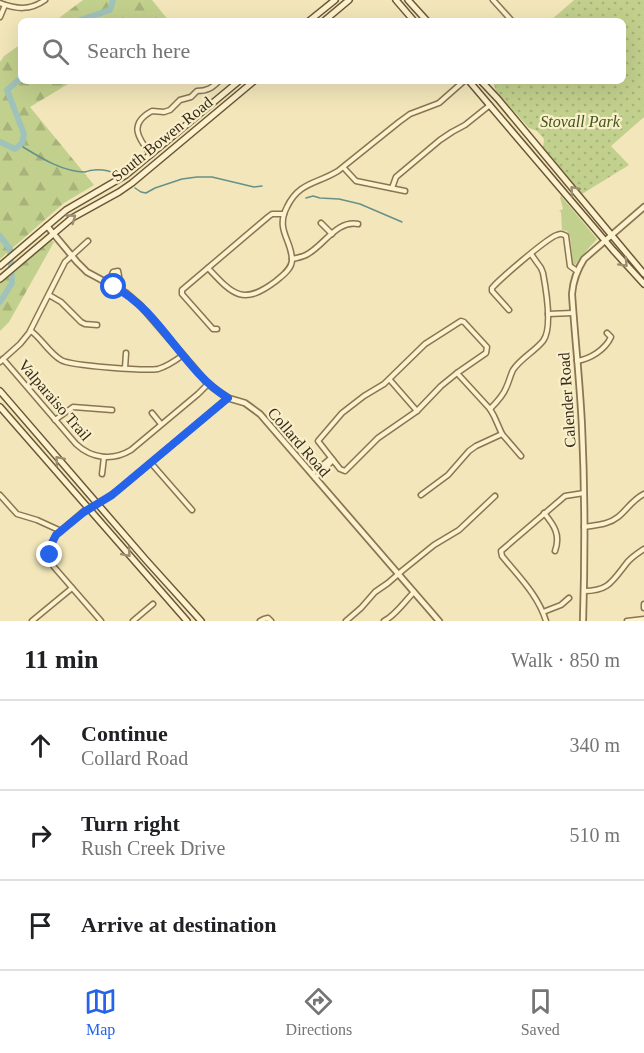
<!DOCTYPE html>
<html lang="en">
<head>
<meta charset="utf-8">
<style>
  :root { --surface:#fff; --page:#f6f6f6; --text:#202124; --muted:#757577; --line:#e0e0e0; --accent:#2563eb }
  body { margin:0; font-family:Georgia,serif; background:var(--page); color:var(--text) }
  .stop { position:absolute; width:18px; height:18px; margin:-14px; border:4px solid #2563eb; border-radius:50%; background:#fff }
  .stop.end { background:#2563eb; border-color:#fff; box-shadow:0 2px 6px #0008 }
  .list { margin:0; padding:0; list-style:none }
  h2 { display:flex; justify-content:space-between; align-items:center; height:78px; margin:0; padding:0 24px; font-size:26px }
  h2 small { font-size:20px; font-weight:400; color:var(--muted) }
  .list li { display:grid; grid-template-columns:39px 1fr auto; gap:18px; align-items:center; box-sizing:border-box; height:90px; padding:0 24px; border-top:2px solid var(--line) }
  .list b { display:block; font-size:22px; white-space:nowrap }
  .list p { margin:0; font-size:20px; white-space:nowrap; color:var(--muted) }
  .list em { font-size:20px; font-style:normal; color:var(--muted) }
  .icon { flex:none; width:33px; height:33px; fill:none; stroke:currentColor; stroke-width:2; stroke-linecap:round; stroke-linejoin:round }
  .map { position:relative; flex:none; width:644px; height:621px; overflow:hidden }
  .search { position:absolute; background:var(--surface); box-shadow:0 6px 24px #0002; left:18px; right:18px; top:18px; height:66px; display:flex; align-items:center; gap:15px; box-sizing:border-box; padding:0 21px; border-radius:9px; color:var(--muted); font-size:22px }
  .sheet { height:348px; background:var(--surface) }
  nav { display:flex; justify-content:space-around; align-items:center; box-sizing:border-box; height:84px; border-top:2px solid var(--line); background:var(--surface); font-size:16px; color:var(--muted) }
  nav a { display:grid; justify-items:center; gap:3px }
  nav .on { color:var(--accent) }
  .map>svg:first-child { display:block }
  .grass { fill:#c2d08d }
  .forest { fill:url(#forest-firs) }
  .park { fill:url(#park-dots) }
  .lines { fill:none; stroke-linecap:round; stroke-linejoin:round }
  .stream { stroke:#669089; stroke-width:1.5 }
  .river { stroke:#9fc2bb; stroke-width:6 }
  .minor-casing { stroke:#8a7553; stroke-width:7 }
  .tertiary-casing { stroke:#8a7553; stroke-width:8 }
  .secondary-casing { stroke:#6b5636; stroke-width:8 }
  .minor { stroke:#fcf2cd; stroke-width:4 }
  .tertiary { stroke:#fcf2cd; stroke-width:4.5 }
  .secondary { stroke:#fcf2cd; stroke-width:5 }
  .oneway { stroke:#9a8e73 }
  .route { stroke:#2563eb; stroke-width:8 }
  .labels { text-anchor:middle; dominant-baseline:central; stroke-width:4.5; stroke-linejoin:round; paint-order:stroke }
  .park-label { font-size:16px; font-style:italic; fill:#43561e; stroke:#f9efca }
  .street-label { font-size:16px; fill:#372b19; stroke:#f9efca }
</style>
</head>
<body>
<div class="map">
<svg width="644" height="621" viewBox="0 0 644 621">
  <defs>
    <pattern id="forest-firs" width="22" height="20" patternUnits="userSpaceOnUse" patternTransform="scale(1.5)"><rect width="22" height="20" fill="#c2d08d"/><path d="M5 1l3.5 6h-7zM16 11l3.5 6h-7z" fill="#a7b379"/></pattern>
    <pattern id="park-dots" width="8" height="8" patternUnits="userSpaceOnUse" patternTransform="scale(1.5)"><rect width="8" height="8" fill="#c2d08d"/><path d="M2 2h.1M6 6h.1" fill="none" stroke="#a7b379" stroke-width="1.8" stroke-linecap="round"/></pattern>
  </defs>
  <rect width="100%" height="100%" fill="#f2e6ba"/>
  <polygon class="grass" points="561,196 597,239 586,251 575,265 573,265 570,236 567,231 562,230 561,212 559,211 563,209 560,197"/>
  <g class="forest">
    <polygon points="83,0 152,0 169,21 55,21"/>
    <polygon points="21,44 21,81 73,81 30,107 94,185 64,203 0,259 0,62 4,56"/>
    <polygon points="51,240 54,242 9,322 0,331 0,283"/>
  </g>
  <polygon class="park" points="574,0 644,0 644,117 611,146 629,165 582,194 543,148 544,139 537,131 529,128 496,91 493,81 623,81 623,21 550,21"/>
  <g class="lines">
    <g class="stream">
      <path d="M22,143L23,147C41,158 63,172 85,172C88,171 91,170 94,170C103,169 110,171 117,174"/>
      <polyline points="135,188 141,192 146,193 155,188 182,179 197,177 212,177 254,187 262,186"/>
      <polyline points="306,198 313,196 320,198 339,199 360,204 402,222"/>
    </g>
    <g class="river">
      <polyline points="77,21 110,10 113,0"/>
      <polyline points="0,142 15,149 22,143 24,134 7,90 21,78"/>
      <polyline points="0,236 10,249 12,283 0,302"/>
    </g>
    <defs>
      <g id="minor">
        <polyline points="493,0 512,21"/>
        <path d="M0,3C16,9 30,11 45,0"/>
        <polyline points="0,17 5,5"/>
        <path d="M151,155C138,138 128,124 152,111L164,112L170,110L180,100L191,97L197,91C207,91 212,88 219,81"/>
        <polyline points="344,168 356,181 405,191"/>
        <polyline points="392,188 396,177 440,140 452,132 465,125 490,105"/>
        <polyline points="321,223 332,234"/>
        <path d="M292,259C297,258 302,257 306,255C324,246 336,220 358,224"/>
        <path d="M208,268C233,295 243,306 276,281C282,276 292,269 292,260C292,240 275,230 287,207C299,182 317,184 338,171L399,122L410,114L439,103L464,81"/>
        <polyline points="108,284 113,272 118,271 119,276 114,287"/>
        <polyline points="49,295 61,302 81,322 85,324 97,325"/>
        <path d="M509,310L492,291V288C500,279 547,238 557,235C562,233 562,234 566,236L570,266L577,271"/>
        <polyline points="548,314 573,313"/>
        <polygon points="461,321 464,322 487,347 486,353 457,373 441,386 417,411 378,438 345,471 340,469 318,441 342,413 364,396 384,384 425,344"/>
        <polyline points="217,329 213,329 182,294 182,290 268,217 272,214 284,214"/>
        <path d="M31,331C42,339 49,353 61,360C71,366 146,371 158,369C168,366 175,361 183,355"/>
        <path d="M3,359L76,444C92,459 113,461 131,450L198,394L208,384"/>
        <path d="M577,361C590,359 605,350 611,337L607,333"/>
        <polyline points="0,362 20,344 29,333 65,262 88,241"/>
        <polyline points="125,368 126,353"/>
        <polyline points="457,373 490,409 494,416 502,434 521,456"/>
        <polyline points="390,380 417,411"/>
        <path d="M490,409C496,403 503,396 506,388C509,382 510,376 513,370C521,358 534,352 543,341C553,328 546,289 543,273L541,268L531,254"/>
        <polyline points="152,413 161,424"/>
        <polyline points="55,420 73,407 112,410"/>
        <polyline points="151,463 192,510"/>
        <polyline points="102,474 104,457"/>
        <polyline points="312,474 331,458"/>
        <polyline points="315,478 333,460"/>
        <polyline points="0,495 17,514 37,520 61,531"/>
        <polyline points="421,495 448,475 469,451 476,446 502,434"/>
        <path d="M544,513C554,525 561,535 555,551"/>
        <path d="M584,527C596,525 608,525 618,517C627,510 632,500 644,494"/>
        <path d="M584,591C608,591 612,582 626,564C630,558 638,553 644,549"/>
        <polyline points="644,604 644,608"/>
        <polyline points="543,612 561,605 569,598"/>
        <polyline points="32,621 72,588"/>
        <polyline points="101,621 54,567 51,561 49,552 52,542 56,535 84,511 107,498 123,486 228,398"/>
        <polyline points="133,621 153,604"/>
        <polyline points="260,621 264,619 268,618 271,621"/>
        <polyline points="346,621 361,608 375,592 388,583 403,570 434,545 459,530 495,496"/>
        <path d="M384,621C395,616 405,601 414,592"/>
        <path d="M546,621C538,595 519,577 502,556L501,551L565,496L584,493"/>
        <polyline points="627,621 644,619"/>
      </g>
      <g id="tertiary">
        <polyline points="47,226 77,262 87,272 126,293 141,306 208,384 228,398 245,403 260,414 439,621"/>
        <path d="M583,621C585,557 585,492 582,427C580,383 575,339 572,294C573,281 577,270 584,259L644,207"/>
      </g>
      <g id="secondary">
        <polyline points="396,0 414,21"/>
        <polyline points="408,0 427,21"/>
        <polyline points="309,21 335,0"/>
        <polyline points="324,21 349,0"/>
        <polyline points="469,81 613,250 644,284"/>
        <polyline points="481,81 498,99 644,274"/>
        <polyline points="0,266 66,210 126,175 239,81"/>
        <polyline points="0,279 72,218 119,192 132,183 254,81"/>
        <polyline points="0,391 146,560 201,621"/>
        <polyline points="0,407 187,621"/>
      </g>
    </defs>
    <use href="#minor" class="minor-casing"/>
    <use href="#tertiary" class="tertiary-casing"/>
    <use href="#secondary" class="secondary-casing"/>
    <use href="#minor" class="minor"/>
    <use href="#tertiary" class="tertiary"/>
    <use href="#secondary" class="secondary"/>
  </g>
  <defs><path id="oneway-chevron" d="M-2-3.5L2.5 0L-2 3.5" fill="none" stroke-width="1.6" stroke-linecap="round" stroke-linejoin="round" transform="scale(1.5)"/></defs>
  <g class="oneway">
    <use href="#oneway-chevron" transform="translate(574 190) rotate(-131)"/>
    <use href="#oneway-chevron" transform="translate(72 218) rotate(-36)"/>
    <use href="#oneway-chevron" transform="translate(624 263) rotate(47)"/>
    <use href="#oneway-chevron" transform="translate(59 460) rotate(-131)"/>
    <use href="#oneway-chevron" transform="translate(127 553) rotate(49)"/>
  </g>
  <g class="lines">
    <path class="route" d="M50,555L51,545L56,535L84,512L112,495L228,398C182,370 161,311 114,287"/>
  </g>
  <g class="labels">
    <g class="park-label">
      <text x="580" y="121">Stovall Park</text>
    </g>
    <g class="street-label">
      <text transform="translate(162 139) rotate(-39)">South Bowen Road</text>
      <text transform="translate(55 400) rotate(49)">Valparaiso Trail</text>
      <text transform="translate(567 400) rotate(-94)">Calender Road</text>
      <text transform="translate(299 442) rotate(49)">Collard Road</text>
    </g>
  </g>
</svg>
<div class="stop" style="left:114px;top:287px"></div>
<div class="stop end" style="left:50px;top:555px"></div>
<div class="search"><svg class="icon" aria-label="search" viewBox="0 0 24 24"><circle cx="10" cy="10" r="6"/><path d="M15 15l6 6"/></svg>Search here</div>
</div>
<section class="sheet">
<h2>11 min<small>Walk · 850 m</small></h2>
<ul class="list">
<li><svg class="icon" aria-label="ahead" viewBox="0 0 24 24"><path d="M12 20V5M6 11l6-6 6 6"/></svg><div><b>Continue</b><p>Collard Road</p></div><em>340 m</em></li>
<li><svg class="icon" aria-label="right" viewBox="0 0 24 24"><path d="M7 20v-9h11M14 6l5 5-5 5"/></svg><div><b>Turn right</b><p>Rush Creek Drive</p></div><em>510 m</em></li>
<li><svg class="icon" aria-label="arrive" viewBox="0 0 24 24"><path d="M6 21V4h12l-3 4 3 4H6"/></svg><div><b>Arrive at destination</b></div></li>
</ul>
</section>
<nav>
<a class="on"><svg class="icon" aria-label="map" viewBox="0 0 24 24"><path d="M3 6l6-2 6 2 6-2v14l-6 2-6-2-6 2zM9 4v14M15 6v14"/></svg>Map</a>
<a><svg class="icon" aria-label="directions" viewBox="0 0 24 24"><path d="M12 3l9 9-9 9-9-9zM9 14v-3h6M13 9l2 2-2 2"/></svg>Directions</a>
<a><svg class="icon" aria-label="saved" viewBox="0 0 24 24"><path d="M7 4h10v16l-5-4-5 4z"/></svg>Saved</a>
</nav>
</body>
</html>
